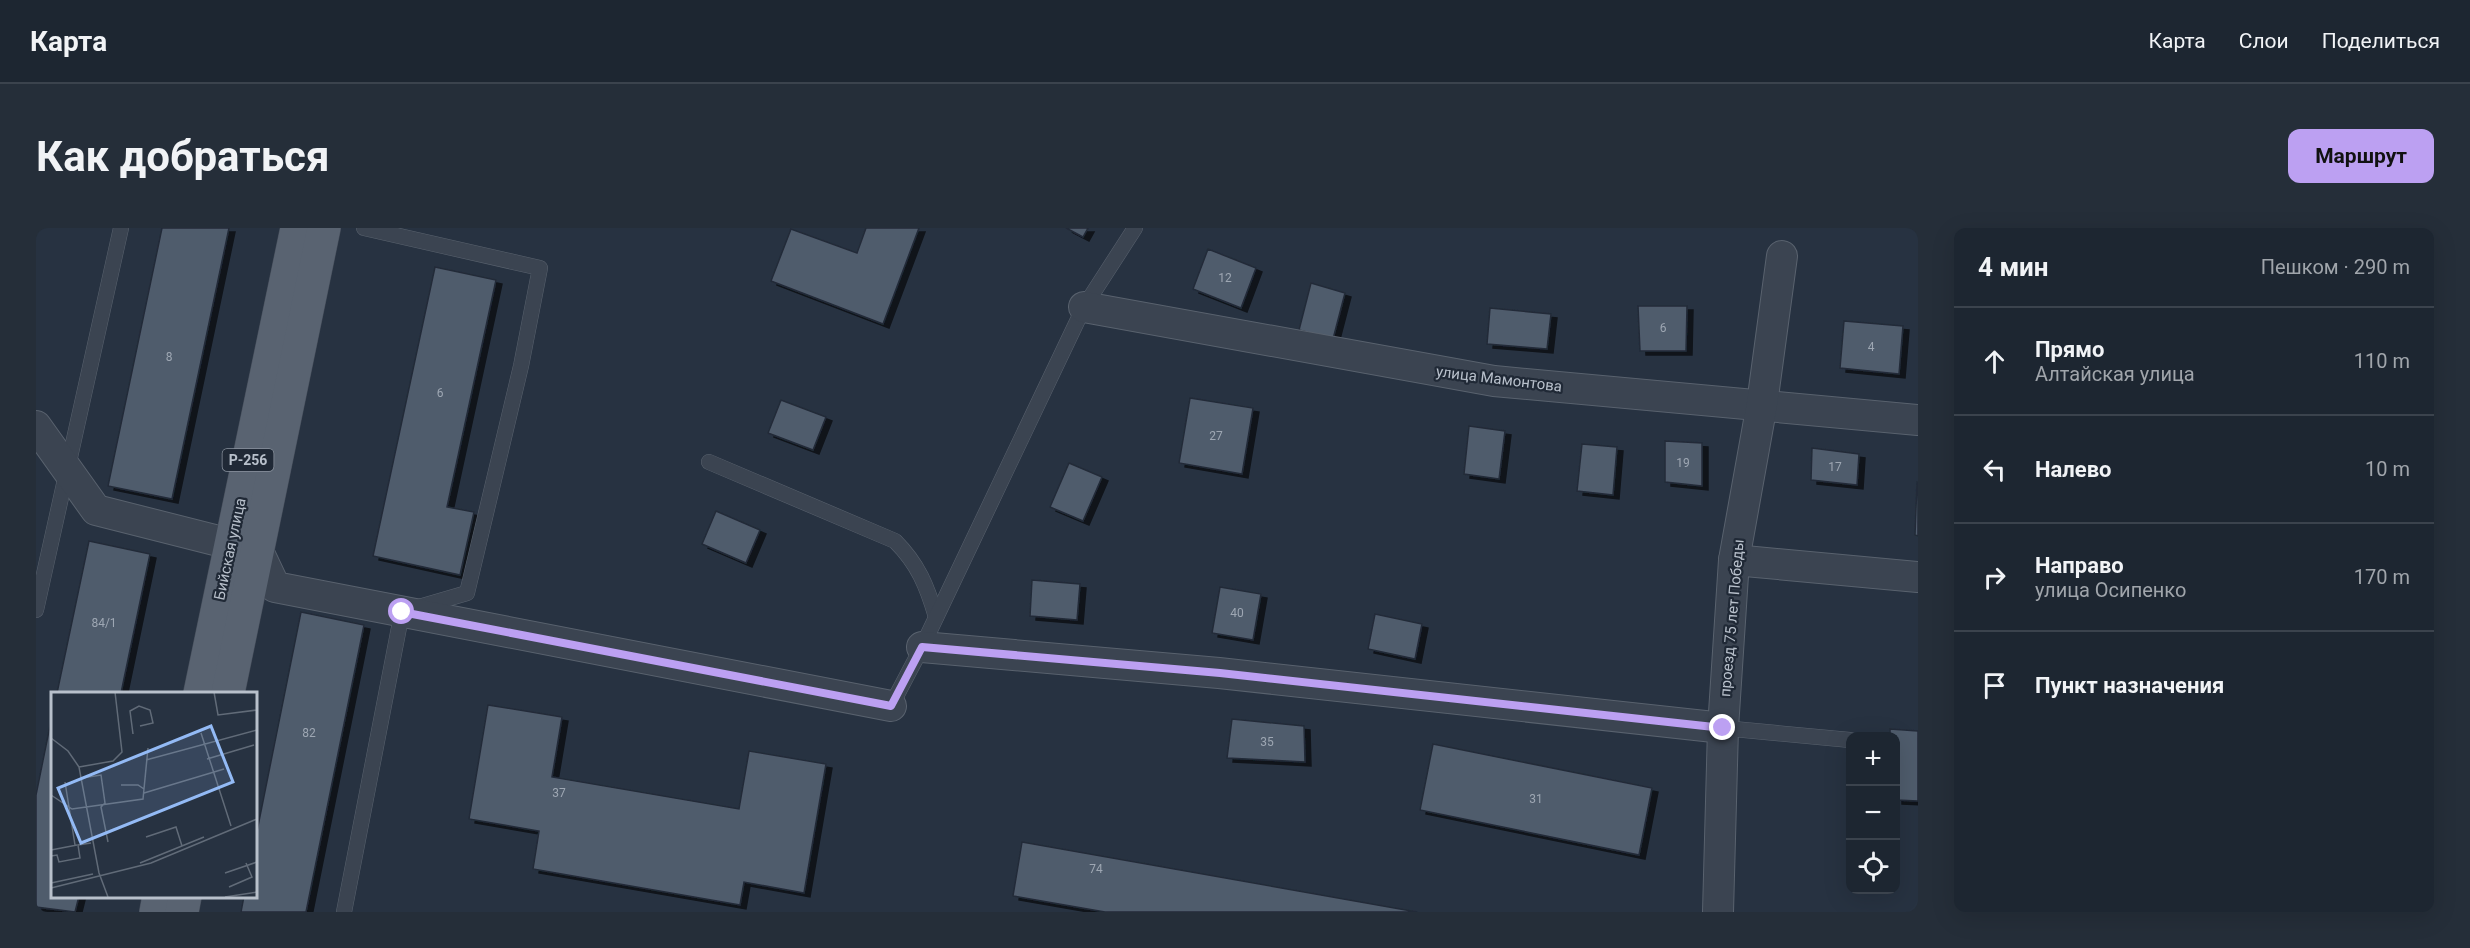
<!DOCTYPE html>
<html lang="ru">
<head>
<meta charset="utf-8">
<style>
  :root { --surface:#1d2631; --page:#252e39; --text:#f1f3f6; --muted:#a0a5ab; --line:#3b434d; --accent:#bca0f2 }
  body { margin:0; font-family:Roboto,sans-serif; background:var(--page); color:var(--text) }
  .controls { position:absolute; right:18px; bottom:18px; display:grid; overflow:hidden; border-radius:12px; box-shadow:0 6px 24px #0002 }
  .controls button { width:54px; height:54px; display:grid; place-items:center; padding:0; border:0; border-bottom:2px solid var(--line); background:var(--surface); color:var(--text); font:30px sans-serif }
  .stop { position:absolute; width:18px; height:18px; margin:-14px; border:4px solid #bca0f2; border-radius:50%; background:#fff }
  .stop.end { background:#bca0f2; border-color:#fff; box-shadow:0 2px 6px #0008 }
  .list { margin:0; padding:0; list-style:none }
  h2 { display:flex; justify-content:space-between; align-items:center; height:78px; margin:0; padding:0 24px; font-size:26px }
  h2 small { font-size:20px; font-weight:400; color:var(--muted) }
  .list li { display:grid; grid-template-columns:39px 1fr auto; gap:18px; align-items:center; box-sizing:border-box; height:108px; padding:0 24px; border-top:2px solid var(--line) }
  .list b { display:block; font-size:22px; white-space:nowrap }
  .list p { margin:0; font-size:20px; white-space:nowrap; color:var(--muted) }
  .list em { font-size:20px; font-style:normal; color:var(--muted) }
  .icon { flex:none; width:33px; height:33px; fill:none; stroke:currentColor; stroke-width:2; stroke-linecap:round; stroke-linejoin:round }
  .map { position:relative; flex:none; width:1882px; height:684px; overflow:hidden; border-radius:12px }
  header { display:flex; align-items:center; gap:36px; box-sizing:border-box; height:84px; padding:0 30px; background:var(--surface); border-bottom:2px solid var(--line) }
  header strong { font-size:28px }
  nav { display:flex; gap:33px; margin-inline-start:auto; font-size:21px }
  .intro { display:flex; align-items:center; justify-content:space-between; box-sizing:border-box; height:144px; padding:0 36px }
  h1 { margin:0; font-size:42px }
  .button { padding:15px 27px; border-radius:12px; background:var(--accent); color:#111; font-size:21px; font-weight:700 }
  main { display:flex; gap:36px; padding:0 36px }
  aside { flex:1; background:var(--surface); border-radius:12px; box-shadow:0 6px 24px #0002 }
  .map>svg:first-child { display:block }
  .building { fill:#505b6c; stroke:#222b38; stroke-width:1.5; filter:url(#shadow) }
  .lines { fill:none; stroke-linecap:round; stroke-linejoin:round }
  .lane-casing { stroke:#59626e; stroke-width:16 }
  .street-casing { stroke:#59626e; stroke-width:32 }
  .primary-casing { stroke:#454d5a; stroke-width:34 }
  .lane { stroke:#3b4451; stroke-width:15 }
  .street { stroke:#3b4451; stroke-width:30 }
  .primary { stroke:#596371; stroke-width:33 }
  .route { stroke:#bca0f2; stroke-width:8 }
  .labels { text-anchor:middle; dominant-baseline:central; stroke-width:4.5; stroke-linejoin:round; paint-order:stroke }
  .number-label { font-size:12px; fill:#9ea7b3 }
  .shield { fill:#202936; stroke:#8a939e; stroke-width:1.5 }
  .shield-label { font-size:14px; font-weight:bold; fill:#b8c0cb }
  .street-label { font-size:15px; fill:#b8c0cb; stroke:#202936 }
  .inset-road { fill:none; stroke:#616b78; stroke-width:1.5 }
  .view { fill:#93baf5; fill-opacity:0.15; stroke:#93baf5; stroke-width:3 }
  .inset-edge { fill:none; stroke:#b8c0cb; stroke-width:3 }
</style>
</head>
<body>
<header>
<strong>Карта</strong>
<nav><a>Карта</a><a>Слои</a><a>Поделиться</a></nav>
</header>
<div class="intro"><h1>Как добраться</h1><a class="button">Маршрут</a></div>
<main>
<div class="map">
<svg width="1882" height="684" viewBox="0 0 1882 684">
  <defs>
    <filter id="shadow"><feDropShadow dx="6" dy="4" stdDeviation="0" flood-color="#0009"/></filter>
  </defs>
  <rect width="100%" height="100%" fill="#273241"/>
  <g class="building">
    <polygon points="126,0 193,0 136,271 72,258"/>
    <polygon points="830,0 883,0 847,96 735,53 755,1 821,25"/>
    <polygon points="1030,0 1052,0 1047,9"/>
    <polygon points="1172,21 1220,40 1205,80 1157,61"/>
    <polygon points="399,39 460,52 411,279 438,284 424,347 337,328"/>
    <polygon points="1275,55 1309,65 1297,111 1263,102"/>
    <polygon points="1602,78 1651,78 1650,123 1604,123"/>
    <polygon points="1454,80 1515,86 1511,121 1451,116"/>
    <polygon points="1808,93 1867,98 1863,146 1804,140"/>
    <polygon points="1154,170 1217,180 1206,246 1143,235"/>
    <polygon points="745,172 790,189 777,222 732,205"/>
    <polygon points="1433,198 1469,203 1463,251 1428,246"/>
    <polygon points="1629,213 1666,215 1666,258 1629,254"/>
    <polygon points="1546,216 1581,219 1577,267 1541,263"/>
    <polygon points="1776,220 1823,226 1821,257 1775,252"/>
    <polygon points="1033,235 1066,249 1047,293 1014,279"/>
    <polygon points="1881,254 1882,254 1882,308 1879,307"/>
    <polygon points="680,283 724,302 710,335 666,316"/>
    <polygon points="53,313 114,326 85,465 21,465"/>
    <polygon points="996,352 1044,356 1041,392 994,388"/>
    <polygon points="1184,359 1225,366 1217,412 1176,405"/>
    <polygon points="265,384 328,397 270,684 205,684 208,668 219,668 219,613"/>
    <polygon points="1339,386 1386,396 1379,431 1332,421"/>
    <polygon points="452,477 526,489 516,549 703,581 713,523 790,536 768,665 708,654 704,677 497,641 503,603 433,591"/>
    <polygon points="16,488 16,668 43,668 39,684 0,679 0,567"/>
    <polygon points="1196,491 1268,498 1269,534 1191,530"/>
    <polygon points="1854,501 1882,503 1882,573 1860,572 1860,508 1854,508"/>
    <polygon points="1397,516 1616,560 1603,627 1384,582"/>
    <polygon points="986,614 1381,684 1069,684 977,668"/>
  </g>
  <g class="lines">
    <defs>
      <g id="lane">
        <path d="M673,234L859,313C882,336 891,358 900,389"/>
        <polyline points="0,382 85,0"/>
        <polyline points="855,478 886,419 1048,79 1099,0"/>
        <polyline points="1687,500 1814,512"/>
        <polyline points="308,684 366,384 431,365 485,138 504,40 328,0"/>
      </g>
      <g id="street">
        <polyline points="1048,79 1458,153 1882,192"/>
        <polyline points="0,198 60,282 222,323 239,359 855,478"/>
        <polyline points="1698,332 1882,349"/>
        <polyline points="886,419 1183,445 1687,500"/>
        <polyline points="1682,684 1687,500 1698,332 1726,176 1746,28"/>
      </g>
      <g id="primary">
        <polyline points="164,465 261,0"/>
        <polyline points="192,465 288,0"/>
        <polyline points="120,684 123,668"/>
        <polyline points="146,684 149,668"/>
      </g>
    </defs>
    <use href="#lane" class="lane-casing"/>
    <use href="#street" class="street-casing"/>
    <use href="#primary" class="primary-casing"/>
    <use href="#lane" class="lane"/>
    <use href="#street" class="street"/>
    <use href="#primary" class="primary"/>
  </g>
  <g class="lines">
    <polyline class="route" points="366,384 855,478 886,419 1184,445 1687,500"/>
  </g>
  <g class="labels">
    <g class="number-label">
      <text x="1189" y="50">12</text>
      <text x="1627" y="100">6</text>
      <text x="1835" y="119">4</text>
      <text x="133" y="129">8</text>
      <text x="404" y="165">6</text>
      <text x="1180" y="208">27</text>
      <text x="1647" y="235">19</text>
      <text x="1799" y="239">17</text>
      <text x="1201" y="385">40</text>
      <text x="68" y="395">84/1</text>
      <text x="273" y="505">82</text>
      <text x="1231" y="514">35</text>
      <text x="523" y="565">37</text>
      <text x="1500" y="571">31</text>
      <text x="1060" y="641">74</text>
    </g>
    <rect class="shield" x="186.5" y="221" width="51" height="22" rx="4.5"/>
    <g class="shield-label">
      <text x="212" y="232">Р-256</text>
    </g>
    <g class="street-label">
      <text transform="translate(1463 151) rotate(7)">улица Мамонтова</text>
      <text transform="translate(194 321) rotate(-78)">Бийская улица</text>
      <text transform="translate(1696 390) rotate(-85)">проезд 75 лет Победы</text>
    </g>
  </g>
  <g transform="translate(15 464)">
    <rect width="206" height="206" fill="#273241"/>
    <path class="inset-road" d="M163,0L167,23L206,18M150,41L180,134M82,42L79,19L88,14L99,18L102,31L89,34M0,46L17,59L28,75L48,181L57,205M156,67L203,53M95,68L206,38M28,75L62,69L71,60L64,0M31,86L50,83L54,111L50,115L57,150M14,90L24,153M70,93H87L93,97M93,101L173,77M0,103L21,117L92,107L97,56M95,145L125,135L131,154M0,158L26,153M0,164L6,163L8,170L29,166L27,153L40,151M89,171L153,145M174,181L206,170M0,191L42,182M178,195L201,185L195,171M0,196L100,171L206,127M174,205L206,200"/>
    <path class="view" d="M160,34L182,90L30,151L7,96Z"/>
    <rect width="206" height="206" class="inset-edge"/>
  </g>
</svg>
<div class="controls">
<button>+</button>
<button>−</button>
<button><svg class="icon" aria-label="locate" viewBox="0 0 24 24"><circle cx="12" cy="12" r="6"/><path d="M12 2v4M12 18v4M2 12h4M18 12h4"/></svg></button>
</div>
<div class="stop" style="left:366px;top:384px"></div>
<div class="stop end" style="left:1687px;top:500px"></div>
</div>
<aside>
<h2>4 мин<small>Пешком · 290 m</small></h2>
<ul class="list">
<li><svg class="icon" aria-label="ahead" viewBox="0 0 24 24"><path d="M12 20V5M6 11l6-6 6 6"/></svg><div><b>Прямо</b><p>Алтайская улица</p></div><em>110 m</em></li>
<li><svg class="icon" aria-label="left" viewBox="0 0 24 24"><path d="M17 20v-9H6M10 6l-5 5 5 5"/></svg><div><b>Налево</b></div><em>10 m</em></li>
<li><svg class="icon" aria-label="right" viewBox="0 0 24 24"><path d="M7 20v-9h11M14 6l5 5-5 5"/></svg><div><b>Направо</b><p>улица Осипенко</p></div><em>170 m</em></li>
<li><svg class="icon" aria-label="arrive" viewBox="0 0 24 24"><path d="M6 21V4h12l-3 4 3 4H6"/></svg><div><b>Пункт назначения</b></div></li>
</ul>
</aside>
</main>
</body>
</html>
